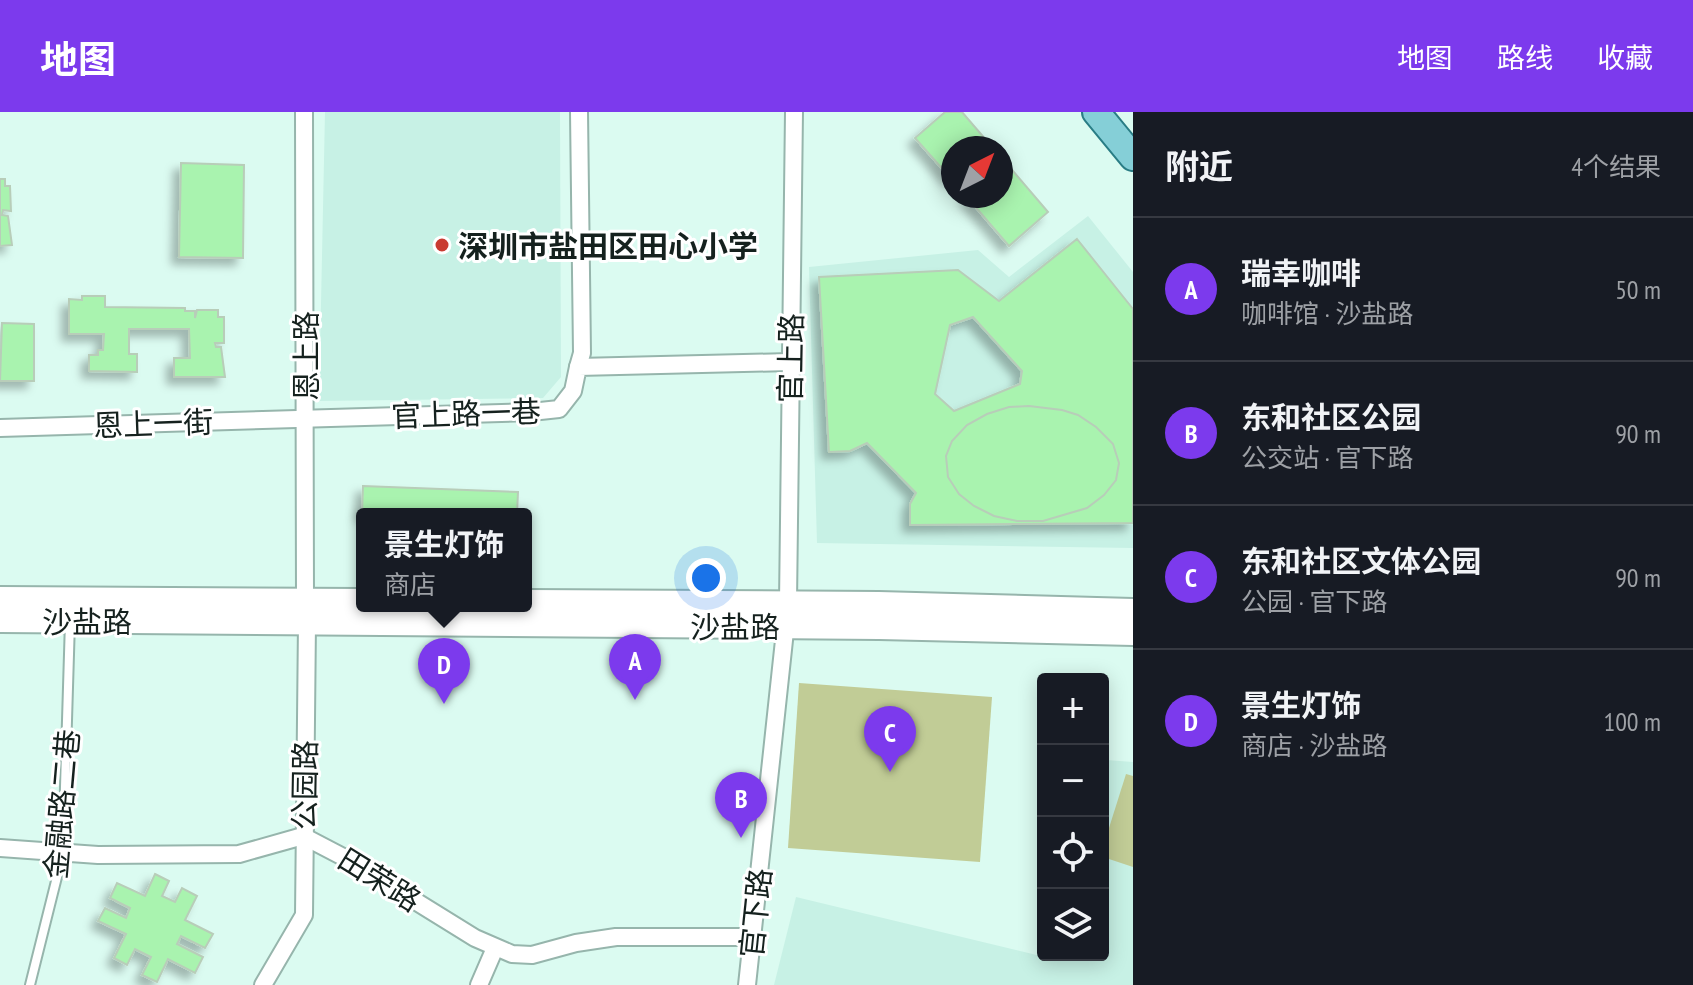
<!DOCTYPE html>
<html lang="zh">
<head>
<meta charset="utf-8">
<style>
  :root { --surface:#171b24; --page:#20242c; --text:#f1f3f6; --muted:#9ea1a6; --line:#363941; --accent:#7c3aed }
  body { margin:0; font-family:"PT Sans Narrow","Noto Sans SC",sans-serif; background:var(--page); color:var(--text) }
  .controls { position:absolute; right:24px; bottom:24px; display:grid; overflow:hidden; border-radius:8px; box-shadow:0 4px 20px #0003 }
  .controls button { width:72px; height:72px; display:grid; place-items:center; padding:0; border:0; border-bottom:2px solid var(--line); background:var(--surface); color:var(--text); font:40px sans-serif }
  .compass { position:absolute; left:941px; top:24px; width:72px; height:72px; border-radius:50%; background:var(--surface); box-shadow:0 4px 20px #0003; rotate:42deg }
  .you { position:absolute; left:706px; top:466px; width:28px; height:28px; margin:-20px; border:6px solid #fff; border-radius:50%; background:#1a73e8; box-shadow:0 0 0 12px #1a73e833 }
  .badge { display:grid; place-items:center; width:52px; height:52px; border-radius:50%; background:var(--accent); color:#fff; font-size:26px; font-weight:700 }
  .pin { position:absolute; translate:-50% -66px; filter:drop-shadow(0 2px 4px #0008) }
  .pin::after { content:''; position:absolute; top:42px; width:28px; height:24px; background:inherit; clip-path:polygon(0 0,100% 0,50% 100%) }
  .popup { position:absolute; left:356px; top:396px; width:176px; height:104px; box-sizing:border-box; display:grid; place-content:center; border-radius:8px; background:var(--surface); filter:drop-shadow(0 2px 6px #0005); font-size:26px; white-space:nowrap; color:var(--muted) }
  .popup b { font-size:30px; color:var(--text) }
  .popup::after { content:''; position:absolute; left:50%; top:100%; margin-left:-16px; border:16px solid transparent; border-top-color:var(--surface) }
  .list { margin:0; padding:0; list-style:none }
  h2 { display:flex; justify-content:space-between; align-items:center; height:104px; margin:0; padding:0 32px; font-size:34px }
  h2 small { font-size:26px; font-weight:400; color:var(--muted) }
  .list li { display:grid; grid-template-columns:52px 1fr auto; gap:24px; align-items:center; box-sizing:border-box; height:144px; padding:0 32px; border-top:2px solid var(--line) }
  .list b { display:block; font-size:30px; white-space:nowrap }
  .list p { margin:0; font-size:26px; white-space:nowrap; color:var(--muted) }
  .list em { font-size:26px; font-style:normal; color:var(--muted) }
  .icon { flex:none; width:44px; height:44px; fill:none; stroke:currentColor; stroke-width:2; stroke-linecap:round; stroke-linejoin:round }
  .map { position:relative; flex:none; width:1133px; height:873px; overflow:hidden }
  header { display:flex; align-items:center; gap:48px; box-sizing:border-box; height:112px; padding:0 40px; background:var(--accent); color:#fff }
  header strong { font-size:38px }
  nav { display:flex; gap:44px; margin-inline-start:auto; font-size:28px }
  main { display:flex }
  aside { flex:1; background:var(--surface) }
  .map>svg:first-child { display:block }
  .built { fill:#c7f1e5 }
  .green { fill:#c1cc96 }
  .building { fill:#a9f3af; stroke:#b8cdb9; stroke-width:2; fill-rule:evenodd; filter:url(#shadow) }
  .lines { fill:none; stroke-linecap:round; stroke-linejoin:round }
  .lane-casing { stroke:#96b5ac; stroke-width:12 }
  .street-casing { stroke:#96b5ac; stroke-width:20 }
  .secondary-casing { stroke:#96b5ac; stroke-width:28 }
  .primary-casing { stroke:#297d85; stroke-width:30 }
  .lane { stroke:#fff; stroke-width:8 }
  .street { stroke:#fff; stroke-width:16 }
  .secondary { stroke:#fff; stroke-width:24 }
  .primary { stroke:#85cfd7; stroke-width:26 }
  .poi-dot { fill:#c93b31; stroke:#fff; stroke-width:3 }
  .labels { text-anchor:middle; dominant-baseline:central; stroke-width:6; stroke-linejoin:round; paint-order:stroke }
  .poi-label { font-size:30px; font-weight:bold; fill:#15211e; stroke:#fff; text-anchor:start }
  .street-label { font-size:30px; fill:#15211e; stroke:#fff }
</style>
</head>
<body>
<header>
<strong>地图</strong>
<nav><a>地图</a><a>路线</a><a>收藏</a></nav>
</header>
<main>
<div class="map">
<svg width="1133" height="873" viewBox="0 0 1133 873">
  <defs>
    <filter id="shadow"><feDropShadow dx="-7" dy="7" stdDeviation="4" flood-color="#0004"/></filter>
  </defs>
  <rect width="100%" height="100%" fill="#dbfbf1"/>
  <g class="built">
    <polygon points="325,0 560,0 561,265 543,286 319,289"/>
    <polygon points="1088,104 1133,160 1133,436 817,431 809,155 978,138 1009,165"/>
    <polygon points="1106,648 1133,650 1133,873 774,873 796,785 1053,847 1054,843 1103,843 1103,660"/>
  </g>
  <g class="green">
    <polygon points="799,571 992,585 980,750 788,736"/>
    <polygon points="1126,662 1133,664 1133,755 1103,745 1103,735"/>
  </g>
  <g class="building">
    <polygon points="945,0 962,0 993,36 953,36 953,69 915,26"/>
    <polygon points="1001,45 1048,100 1009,134 966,84 1001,84"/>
    <polygon points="181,51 244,53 243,146 179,145"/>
    <polygon points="0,67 5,67 5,74 10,74 11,99 3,98 2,103 8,104 12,133 0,134"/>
    <path d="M1077,127L1133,197V411L910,413V392L916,381L867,331L850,339L829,340L819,165L958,158L999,189ZM973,205L1022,259L1020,272L954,299L935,282L950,213Z"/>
    <polygon points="82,184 105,184 105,195 185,196 185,199 195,199 195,206 197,198 218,198 218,205 224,205 224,231 215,231 216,235 221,235 225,265 174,265 174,246 190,246 189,217 129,217 129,242 137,242 137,260 89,259 89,243 98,243 98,238 103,238 104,222 69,222 69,187 82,188"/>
    <polygon points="2,211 34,212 34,269 0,269"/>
    <polygon points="1029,294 1062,298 1078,303 1096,315 1113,332 1119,351 1116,368 1104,383 1087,396 1043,409 1017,409 994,404 974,394 959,382 948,365 946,344 952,329 967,313 987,302 1009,295"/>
    <polygon points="363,374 518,380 517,402 362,402"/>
    <polygon points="155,762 169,769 162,784 175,790 182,776 197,784 185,808 213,822 205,836 181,824 177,832 203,845 195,861 168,847 157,870 142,863 151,845 135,837 127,853 114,846 126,822 98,809 105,796 126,806 130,796 110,786 117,771 145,784"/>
  </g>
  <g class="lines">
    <defs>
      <polyline id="lane" points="30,873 63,741 70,509"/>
      <g id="street">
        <polyline points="304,0 305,489"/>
        <polyline points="578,255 582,241 579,0"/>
        <polyline points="0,316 531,300 559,297 573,279 578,255 790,250"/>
        <polyline points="0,736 98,743 239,742 303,724 349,748 475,826 512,842 532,843 576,831 616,825 752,825"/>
        <polyline points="263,873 304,803 307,510"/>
        <polyline points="479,873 495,836"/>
        <polyline points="747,873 788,491 794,0"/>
      </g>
      <g id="secondary">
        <polyline points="0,487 362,489"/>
        <polyline points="526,490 879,492 1133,499"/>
        <polyline points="0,508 879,515 1133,521"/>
      </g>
      <polyline id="primary" points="1096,0 1133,45"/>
    </defs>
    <use href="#lane" class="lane-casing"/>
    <use href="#street" class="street-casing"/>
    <use href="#secondary" class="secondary-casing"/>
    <use href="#primary" class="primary-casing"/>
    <use href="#lane" class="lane"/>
    <use href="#street" class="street"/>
    <use href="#secondary" class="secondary"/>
    <use href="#primary" class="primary"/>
  </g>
  <circle class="poi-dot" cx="442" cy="133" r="8"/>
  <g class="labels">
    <g class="poi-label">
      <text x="458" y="133">深圳市盐田区田心小学</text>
    </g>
    <g class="street-label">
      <text transform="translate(305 244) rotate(-90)">恩上路</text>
      <text transform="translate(790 246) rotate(-89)">官上路</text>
      <text transform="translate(466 301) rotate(-2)">官上路一巷</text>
      <text transform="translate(153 311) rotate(-2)">恩上一街</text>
      <text x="87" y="509">沙盐路</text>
      <text x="735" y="514">沙盐路</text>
      <text transform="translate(304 673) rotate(-89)">公园路</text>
      <text transform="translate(61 692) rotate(-85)">金融路二巷</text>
      <text transform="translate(380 767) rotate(32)">田荣路</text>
      <text transform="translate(755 801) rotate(-84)">官下路</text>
    </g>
  </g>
</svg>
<div class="controls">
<button>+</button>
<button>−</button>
<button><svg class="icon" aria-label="locate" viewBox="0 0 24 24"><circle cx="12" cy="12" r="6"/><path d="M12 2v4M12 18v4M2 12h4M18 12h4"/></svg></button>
<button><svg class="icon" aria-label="layers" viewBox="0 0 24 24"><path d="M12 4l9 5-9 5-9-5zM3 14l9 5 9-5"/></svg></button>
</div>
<svg class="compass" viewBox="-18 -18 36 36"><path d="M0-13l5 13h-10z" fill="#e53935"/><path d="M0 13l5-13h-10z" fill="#9ea1a6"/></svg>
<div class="you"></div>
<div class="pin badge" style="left:635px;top:588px">A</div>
<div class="pin badge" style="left:741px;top:726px">B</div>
<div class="pin badge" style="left:890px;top:660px">C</div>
<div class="pin badge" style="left:444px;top:592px">D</div>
<div class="popup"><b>景生灯饰</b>商店</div>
</div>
<aside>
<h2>附近<small>4个结果</small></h2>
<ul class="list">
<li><span class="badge">A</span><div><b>瑞幸咖啡</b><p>咖啡馆 · 沙盐路</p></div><em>50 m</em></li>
<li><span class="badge">B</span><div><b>东和社区公园</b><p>公交站 · 官下路</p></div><em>90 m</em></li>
<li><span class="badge">C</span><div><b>东和社区文体公园</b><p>公园 · 官下路</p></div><em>90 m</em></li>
<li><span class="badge">D</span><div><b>景生灯饰</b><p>商店 · 沙盐路</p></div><em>100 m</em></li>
</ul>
</aside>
</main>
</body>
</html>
